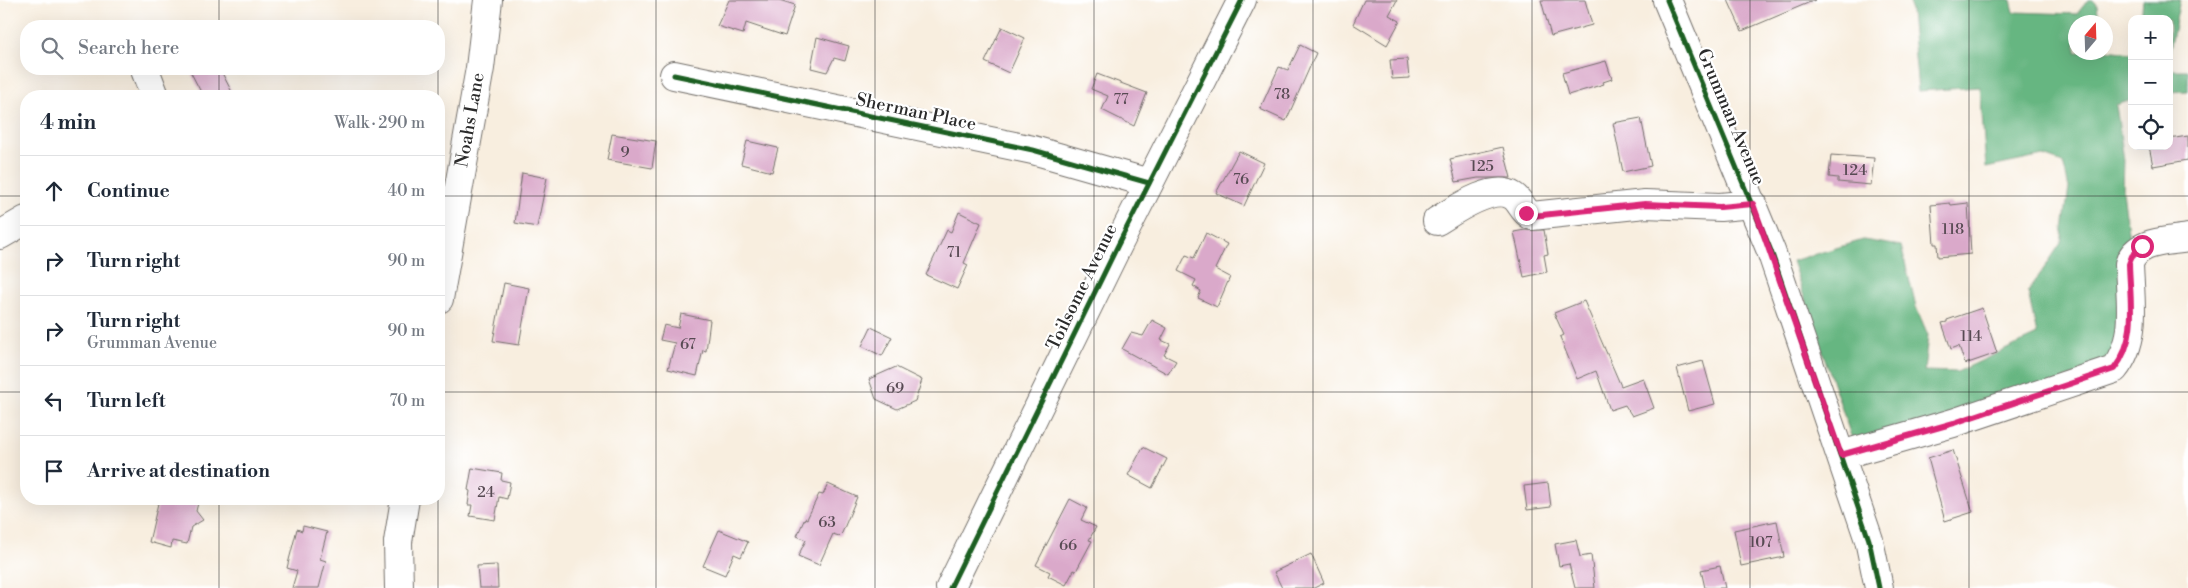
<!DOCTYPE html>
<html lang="en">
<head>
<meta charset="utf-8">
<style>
  :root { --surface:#fff; --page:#f2f2f3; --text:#1f2937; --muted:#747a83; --line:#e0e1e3 }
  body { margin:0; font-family:"Libre Bodoni",serif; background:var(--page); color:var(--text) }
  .controls { position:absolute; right:15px; top:15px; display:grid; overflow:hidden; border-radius:10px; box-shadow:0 5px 20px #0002 }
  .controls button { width:45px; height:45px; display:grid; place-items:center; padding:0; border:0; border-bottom:1px solid var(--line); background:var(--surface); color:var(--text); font:25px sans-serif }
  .compass { position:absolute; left:2068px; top:15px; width:45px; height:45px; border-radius:50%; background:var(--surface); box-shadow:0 5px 20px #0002; rotate:19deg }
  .stop { position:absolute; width:15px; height:15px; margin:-11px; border:4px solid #db2777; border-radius:50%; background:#fff }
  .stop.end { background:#db2777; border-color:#fff; box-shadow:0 1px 5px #0008 }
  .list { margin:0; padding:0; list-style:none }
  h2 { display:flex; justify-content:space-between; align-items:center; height:65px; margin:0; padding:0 20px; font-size:21px }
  h2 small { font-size:16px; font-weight:400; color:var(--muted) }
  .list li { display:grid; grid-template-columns:32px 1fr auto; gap:15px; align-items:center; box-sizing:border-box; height:70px; padding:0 20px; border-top:1px solid var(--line) }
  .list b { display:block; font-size:19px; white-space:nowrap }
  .list p { margin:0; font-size:16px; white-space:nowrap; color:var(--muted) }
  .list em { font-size:16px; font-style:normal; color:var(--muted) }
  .icon { flex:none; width:28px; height:28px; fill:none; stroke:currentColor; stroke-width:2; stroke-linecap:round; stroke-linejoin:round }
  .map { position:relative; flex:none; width:2188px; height:588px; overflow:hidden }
  .search { position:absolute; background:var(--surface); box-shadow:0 5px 20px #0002; left:20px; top:20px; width:425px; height:55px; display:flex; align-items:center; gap:12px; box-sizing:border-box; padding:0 18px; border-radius:20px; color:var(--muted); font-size:19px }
  .panel { position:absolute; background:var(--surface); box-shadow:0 5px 20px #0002; left:20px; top:90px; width:425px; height:415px; border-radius:20px }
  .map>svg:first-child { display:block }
  .forest { fill:#66b681; stroke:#487056 }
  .building { fill:#daa9ca }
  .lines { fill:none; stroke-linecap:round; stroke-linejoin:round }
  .minor-casing { stroke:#736f6a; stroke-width:30 }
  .minor { stroke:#fff; stroke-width:28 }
  .cycleway-casing { stroke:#fff; stroke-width:8 }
  .cycleway { stroke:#1b5e20; stroke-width:5 }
  .route { stroke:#db2777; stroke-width:6 }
  .grid { fill:none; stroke:#2b2b2b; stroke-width:1; stroke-opacity:0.55 }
  .labels { text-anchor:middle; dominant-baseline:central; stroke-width:4.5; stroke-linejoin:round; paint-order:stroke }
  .number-label { font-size:15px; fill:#574a53 }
  .street-label { font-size:18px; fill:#2b2b2b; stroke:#fff }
</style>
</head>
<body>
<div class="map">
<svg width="2188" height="588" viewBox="0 0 2188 588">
  <rect width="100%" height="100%" fill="#fff"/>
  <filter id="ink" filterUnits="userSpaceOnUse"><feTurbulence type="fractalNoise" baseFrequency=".02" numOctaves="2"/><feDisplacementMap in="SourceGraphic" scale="10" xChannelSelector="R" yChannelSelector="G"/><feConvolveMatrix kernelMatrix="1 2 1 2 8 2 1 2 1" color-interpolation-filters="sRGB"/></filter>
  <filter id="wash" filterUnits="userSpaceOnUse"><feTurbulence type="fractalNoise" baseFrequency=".0096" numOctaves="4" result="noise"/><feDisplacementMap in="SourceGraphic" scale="20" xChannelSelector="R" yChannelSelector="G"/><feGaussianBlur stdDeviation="1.12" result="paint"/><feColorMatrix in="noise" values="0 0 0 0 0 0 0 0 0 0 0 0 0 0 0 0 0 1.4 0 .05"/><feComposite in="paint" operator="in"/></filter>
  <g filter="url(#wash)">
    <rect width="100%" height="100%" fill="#f8eedf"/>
    <g class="forest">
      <polygon points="1910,0 2011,0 2014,12 2077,14 2088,0 2093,0 2097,4 2099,22 2076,22 2076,52 2106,52 2106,50 2132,53 2132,100 2116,105 2124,160 2123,191 2131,256 2121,360 1856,451 1792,261 1863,240 1901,246 1916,307 1928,335 1924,371 1957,372 2037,335 2028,292 2061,243 2069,188 2063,163 2043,156 1986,168 1980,87 1918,91"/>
      <polygon points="2143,0 2180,0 2169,55 2169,19 2141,19"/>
      <polygon points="2169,70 2188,70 2188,91 2169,92"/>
    </g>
    <g id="blocks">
      <g class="building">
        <polygon points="729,0 779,0 795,5 785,36 746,23 743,34 717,26"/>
        <polygon points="1364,0 1397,0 1389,15 1400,21 1387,45 1353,24"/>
        <polygon points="1541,0 1585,0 1592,25 1551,36"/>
        <polygon points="1728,0 1815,0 1742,31"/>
        <polygon points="1002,27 1025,38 1009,73 985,62"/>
        <polygon points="817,37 849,46 845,61 834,58 827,72 811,68"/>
        <polygon points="1300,45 1316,53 1286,121 1260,109 1279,67 1288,70"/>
        <polygon points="1407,59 1409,78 1392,79 1390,60"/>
        <polygon points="1606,61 1612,79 1603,82 1604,84 1568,95 1562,73"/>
        <polygon points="189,69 220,69 234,96 203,96"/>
        <polygon points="1097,74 1147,93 1134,126 1102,110 1108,96 1091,89"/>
        <polygon points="1641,118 1651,166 1623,172 1613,123"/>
        <polygon points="612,134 656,141 652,168 607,160"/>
        <polygon points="2188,136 2188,160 2153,166 2149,146 2169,146 2169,139"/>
        <polygon points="747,141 778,148 772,172 741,164"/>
        <polygon points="1503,147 1511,178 1478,178 1456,182 1450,159"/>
        <polygon points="1239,151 1264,163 1244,206 1216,193"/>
        <polygon points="1831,155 1874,158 1871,185 1838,182 1838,178 1829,177"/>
        <polygon points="522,173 547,178 537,227 515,223"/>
        <polygon points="1950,203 1951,205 1968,203 1971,254 1938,257 1937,244 1934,244 1931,205"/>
        <polygon points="959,212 981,223 964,263 968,265 957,289 926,275 947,230 951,232"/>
        <polygon points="1525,230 1544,230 1548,254 1544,255 1547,272 1524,277 1514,232"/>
        <polygon points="1206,233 1227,244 1215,269 1230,277 1217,307 1198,298 1201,291 1193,286 1196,280 1178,271 1186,255 1194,258"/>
        <polygon points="504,283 529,288 519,345 493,341"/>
        <polygon points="1584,301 1621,386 1643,378 1654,408 1632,416 1625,405 1610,410 1596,371 1577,379 1560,337 1564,335 1554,313"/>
        <polygon points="1982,308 1997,353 1965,364 1959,346 1951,349 1942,323 1947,322 1947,320"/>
        <polygon points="681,314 710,320 706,351 703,350 697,376 668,369 675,343 660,340 664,325 678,328"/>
        <polygon points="1152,320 1167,328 1161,340 1170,344 1164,355 1176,361 1168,374 1122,349 1131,333 1143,336"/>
        <polygon points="871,327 892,337 882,356 862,346"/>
        <polygon points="1703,361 1715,404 1688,411 1677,368"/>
        <polygon points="896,367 922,380 915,401 897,409 876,399 869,379"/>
        <polygon points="1143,447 1167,459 1152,488 1128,475"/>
        <polygon points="1953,450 1973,512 1945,521 1928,458"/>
        <polygon points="472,468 502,473 501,480 510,482 507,499 499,497 495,520 470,516 472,505 468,505 470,491 468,490"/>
        <polygon points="1548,483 1551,507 1527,510 1524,486"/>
        <polygon points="828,484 857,497 842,533 839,536 833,534 819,565 798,556 806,540 797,536 805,518 807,519 819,494 823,495"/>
        <polygon points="159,499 199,499 196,511 203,520 191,527 187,544 172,541 171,548 149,542"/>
        <polygon points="1070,499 1087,508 1081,520 1096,527 1089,540 1092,541 1076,571 1074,570 1066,585 1048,576 1050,572 1036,565"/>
        <polygon points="1777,521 1784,557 1741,566 1734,530"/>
        <polygon points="303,526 327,532 320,559 326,561 319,588 292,588 297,571 287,568 297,529 302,531"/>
        <polygon points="719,530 748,542 741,557 734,554 725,575 703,566"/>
        <polygon points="1576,540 1580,557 1591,555 1595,588 1575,588 1569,564 1559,566 1555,544"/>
        <polygon points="1311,554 1324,583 1314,588 1282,588 1274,572"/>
        <polygon points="497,565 498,588 479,588 477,566"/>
        <polygon points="1720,566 1725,588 1705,588 1701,570"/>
      </g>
    </g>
  </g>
  <g filter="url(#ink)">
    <use href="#blocks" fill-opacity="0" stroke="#736f6a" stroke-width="1"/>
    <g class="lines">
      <defs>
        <g id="minor">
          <polyline points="1667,0 1771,251 1869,540 1879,588"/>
          <polyline points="145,70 155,96"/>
          <polyline points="674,75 1033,150 1149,183"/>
          <path d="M1437,221C1455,210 1493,183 1513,196C1521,201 1522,211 1532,216L1645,204L1720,207L1753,204"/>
          <polyline points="0,235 26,220"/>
          <polyline points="439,299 480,68 488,0"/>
          <path d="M1841,455L1953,423L2114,369C2138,340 2130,300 2129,264C2136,240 2167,242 2188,238"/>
          <polyline points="399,588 398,542 405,499"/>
          <polyline points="950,588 1118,245 1242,0"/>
        </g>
      </defs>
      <use href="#minor" class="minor-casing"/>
      <use href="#minor" class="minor"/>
      <defs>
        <g id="cycleway">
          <polyline points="1667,0 1771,251 1869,540 1879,588"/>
          <polyline points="674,75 1033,150 1149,183"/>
          <polyline points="950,588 1118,245 1242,0"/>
        </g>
      </defs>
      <use href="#cycleway" class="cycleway-casing"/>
      <use href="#cycleway" class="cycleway"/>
    </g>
  </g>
  <g class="lines" filter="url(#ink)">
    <path class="route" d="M1526,213L1532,216L1542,215L1645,204L1720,207L1753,204L1841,455L1954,423L2114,369C2138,339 2130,300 2129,264L2132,256L2142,246"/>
  </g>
  <path class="grid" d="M219,0V26M438,0V26M656,0V588M875,0V588M1094,0V588M1313,0V588M1532,0V588M1750,0V588M1969,0V588M219,69V96M438,69V96M0,196H26M439,196H2188M0,392H26M439,392H2188M219,499V588M438,499V588"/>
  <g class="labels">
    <g class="number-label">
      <text x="1282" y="94">78</text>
      <text x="1121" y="99">77</text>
      <text x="625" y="152">9</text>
      <text x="1482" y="166">125</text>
      <text x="1855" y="170">124</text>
      <text x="1241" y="179">76</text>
      <text x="1953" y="229">118</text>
      <text x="954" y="252">71</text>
      <text x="1971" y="336">114</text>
      <text x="688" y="344">67</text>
      <text x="895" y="388">69</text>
      <text x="486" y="492">24</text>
      <text x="827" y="522">63</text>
      <text x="1761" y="542">107</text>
      <text x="1068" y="545">66</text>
    </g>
    <g class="street-label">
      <text transform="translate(916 112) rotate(12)">Sherman Place</text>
      <text transform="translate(1731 117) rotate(67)">Grumman Avenue</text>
      <text transform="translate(470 120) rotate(-80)">Noahs Lane</text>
      <text transform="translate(1082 287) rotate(-64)">Toilsome Avenue</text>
    </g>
  </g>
</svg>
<div class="controls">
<button>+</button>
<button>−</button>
<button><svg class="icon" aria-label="locate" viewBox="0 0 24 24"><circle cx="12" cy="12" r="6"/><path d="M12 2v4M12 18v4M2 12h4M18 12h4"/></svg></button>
</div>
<svg class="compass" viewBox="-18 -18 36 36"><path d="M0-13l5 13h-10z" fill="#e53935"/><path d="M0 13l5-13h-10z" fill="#747a83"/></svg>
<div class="stop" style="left:2142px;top:246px"></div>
<div class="stop end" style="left:1526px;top:213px"></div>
<div class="search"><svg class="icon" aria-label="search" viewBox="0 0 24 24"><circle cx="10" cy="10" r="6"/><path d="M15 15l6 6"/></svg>Search here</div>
<section class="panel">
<h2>4 min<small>Walk · 290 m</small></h2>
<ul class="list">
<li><svg class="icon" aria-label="ahead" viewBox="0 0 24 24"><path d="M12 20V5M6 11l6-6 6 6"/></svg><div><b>Continue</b></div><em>40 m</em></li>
<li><svg class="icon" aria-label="right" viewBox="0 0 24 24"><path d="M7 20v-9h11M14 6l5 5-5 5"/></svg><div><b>Turn right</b></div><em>90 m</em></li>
<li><svg class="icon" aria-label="right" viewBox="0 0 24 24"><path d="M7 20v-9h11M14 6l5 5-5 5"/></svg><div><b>Turn right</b><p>Grumman Avenue</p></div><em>90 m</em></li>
<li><svg class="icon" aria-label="left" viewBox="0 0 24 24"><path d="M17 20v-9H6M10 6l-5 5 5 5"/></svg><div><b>Turn left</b></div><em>70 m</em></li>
<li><svg class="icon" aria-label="arrive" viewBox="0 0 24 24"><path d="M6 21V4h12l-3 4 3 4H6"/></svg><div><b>Arrive at destination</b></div></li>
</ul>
</section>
</div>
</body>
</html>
